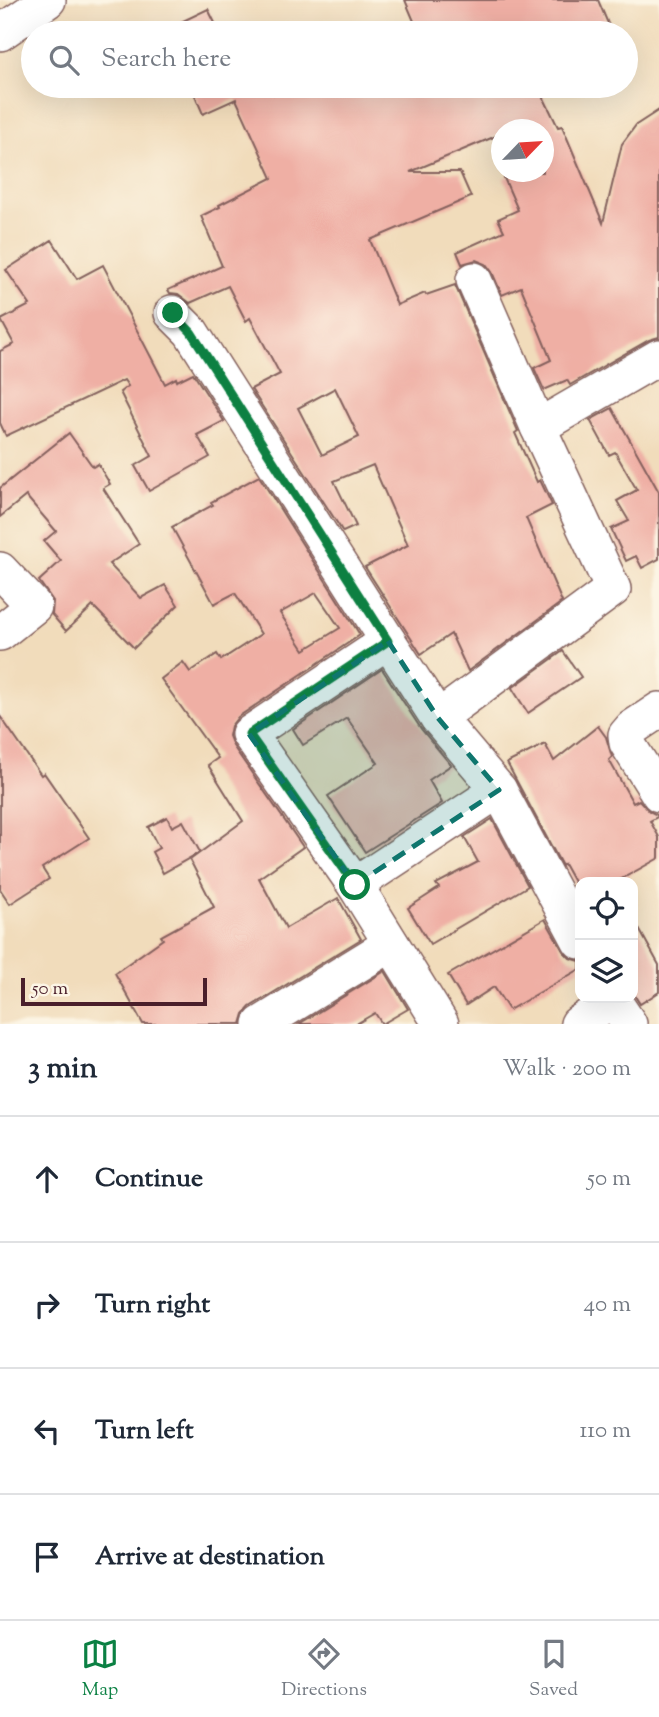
<!DOCTYPE html>
<html lang="en">
<head>
<meta charset="utf-8">
<style>
  :root { --surface:#fff; --page:#f6f6f7; --text:#1f2937; --muted:#747a83; --line:#e0e1e3; --accent:#0b8043 }
  body { margin:0; font-family:"Sorts Mill Goudy",serif; background:var(--page); color:var(--text) }
  .controls { position:absolute; right:21px; bottom:21px; display:grid; overflow:hidden; border-radius:14px; box-shadow:0 7px 28px #0002 }
  .controls button { width:63px; height:63px; display:grid; place-items:center; padding:0; border:0; border-bottom:2px solid var(--line); background:var(--surface); color:var(--text); font:35px sans-serif }
  .compass { position:absolute; left:491px; top:119px; width:63px; height:63px; border-radius:50%; background:var(--surface); box-shadow:0 7px 28px #0002; rotate:65deg }
  .scale { position:absolute; left:21px; bottom:18px; width:186px; box-sizing:border-box; padding-left:7px; border:4px solid #4a1f2b; border-top:0; font-size:19px; line-height:24px; white-space:nowrap; color:#4a1f2b; -webkit-text-stroke:5px #fcf5e5; paint-order:stroke }
  .stop { position:absolute; width:21px; height:21px; margin:-16px; border:5px solid #0b8043; border-radius:50%; background:#fff }
  .stop.end { background:#0b8043; border-color:#fff; box-shadow:0 2px 7px #0008 }
  .list { margin:0; padding:0; list-style:none }
  h2 { display:flex; justify-content:space-between; align-items:center; height:91px; margin:0; padding:0 28px; font-size:30px }
  h2 small { font-size:23px; font-weight:400; color:var(--muted) }
  .list li { display:grid; grid-template-columns:46px 1fr auto; gap:21px; align-items:center; box-sizing:border-box; height:126px; padding:0 28px; border-top:2px solid var(--line) }
  .list b { display:block; font-size:26px; white-space:nowrap }
  .list em { font-size:23px; font-style:normal; color:var(--muted) }
  .icon { flex:none; width:38px; height:38px; fill:none; stroke:currentColor; stroke-width:2; stroke-linecap:round; stroke-linejoin:round }
  .map { position:relative; flex:none; width:659px; height:1024px; overflow:hidden }
  .search { position:absolute; background:var(--surface); box-shadow:0 7px 28px #0002; left:21px; right:21px; top:21px; height:77px; display:flex; align-items:center; gap:18px; box-sizing:border-box; padding:0 24px; border-radius:38px; color:var(--muted); font-size:26px }
  .sheet { height:595px; background:var(--surface) }
  nav { display:flex; justify-content:space-around; align-items:center; box-sizing:border-box; height:98px; border-top:2px solid var(--line); background:var(--surface); font-size:19px; color:var(--muted) }
  nav a { display:grid; justify-items:center; gap:4px }
  nav .on { color:var(--accent) }
  .map>svg:first-child { display:block }
  .building { fill:#efafa4; fill-rule:evenodd }
  .lines { fill:none; stroke-linecap:round; stroke-linejoin:round }
  .minor-casing { stroke:#84615d; stroke-width:38 }
  .minor { stroke:#fff; stroke-width:35 }
  .route { stroke:#0b8043; stroke-width:9 }
  .marked { fill:#0f766e; fill-opacity:0.2; stroke:#0f766e; stroke-width:5; stroke-dasharray:14 9; stroke-linejoin:round }
</style>
</head>
<body>
<div class="map">
<svg width="659" height="1024" viewBox="0 0 659 1024">
  <rect width="100%" height="100%" fill="#fcf5e5"/>
  <filter id="ink" filterUnits="userSpaceOnUse"><feTurbulence type="fractalNoise" baseFrequency=".0143" numOctaves="2"/><feDisplacementMap in="SourceGraphic" scale="14" xChannelSelector="R" yChannelSelector="G"/><feConvolveMatrix kernelMatrix="1 2 1 2 8 2 1 2 1" color-interpolation-filters="sRGB"/></filter>
  <filter id="wash" filterUnits="userSpaceOnUse"><feTurbulence type="fractalNoise" baseFrequency=".00686" numOctaves="4" result="noise"/><feDisplacementMap in="SourceGraphic" scale="28" xChannelSelector="R" yChannelSelector="G"/><feGaussianBlur stdDeviation="1.57" result="paint"/><feColorMatrix in="noise" values="0 0 0 0 0 0 0 0 0 0 0 0 0 0 0 0 0 1.4 0 .05"/><feComposite in="paint" operator="in"/></filter>
  <g filter="url(#wash)">
    <rect width="100%" height="100%" fill="#f1dcbb"/>
    <g id="blocks">
      <g class="building">
        <polygon points="405,0 598,0 612,33 419,33"/>
        <polygon points="208,9 220,33 158,33"/>
        <path d="M210,86H271L274,94L292,86H538L558,127L562,126L603,223L622,144L636,125L659,110V337L649,340L570,385L567,380L544,390L534,368L551,360L521,287L502,295L492,272L486,264L476,260L462,264L457,252L504,231L498,219L518,210L504,178L519,172H543V130H501V134L410,172H460L471,197L370,240L397,305L425,293L426,295L455,285L518,431L515,433L537,482L540,480L552,505L526,518L562,602L468,671L451,634L421,654L365,567L408,545L373,465L334,481L356,526L343,532L251,389L280,374L250,318L246,321L228,286L190,303L178,294L170,293L168,290L222,266L201,216L220,207L219,205L272,178L236,99L203,114L194,93ZM335,388L359,437L322,455L298,408Z"/>
        <polygon points="52,240 77,279 103,265 165,384 176,378 177,381 193,373 224,421 197,435 210,457 149,491 135,466 152,456 120,392 128,386 124,380 6,436 0,423 0,351 14,344 1,320 30,305 6,270"/>
        <polygon points="612,408 659,492 659,559 642,568 636,556 626,561 611,529 629,521 617,501 637,490 615,452 609,455 590,420"/>
        <polygon points="69,433 93,467 98,464 110,484 103,488 139,544 109,564 141,598 165,585 178,605 134,648 93,606 66,631 52,615 53,601 39,581 61,561 44,541 56,531 26,496 0,517 0,488"/>
        <path d="M259,476L360,635L238,717L231,726L229,736L233,746L303,847L259,878L286,928L338,898L361,939L250,1007L244,1014L241,1024H143L115,973L163,939L161,936L214,907L190,860L243,821L208,765L218,758L161,679L183,662L190,672L217,654L221,660L261,634L235,593L214,604L172,527L213,505L211,502ZM316,593L340,628L304,650L280,613Z"/>
        <polygon points="563,651 581,677 528,713 512,688"/>
        <polygon points="382,669 421,729 451,765 429,780 442,803 365,852 328,796 378,763 347,718 303,745 293,729"/>
        <polygon points="0,716 41,775 44,773 89,838 42,868 49,879 10,904 0,889"/>
        <polygon points="598,726 606,737 612,757 609,760 633,803 639,800 649,811 659,816 650,821 659,837 659,858 616,882 574,882 564,864 562,866 507,763 545,744 554,761"/>
        <polygon points="167,817 172,827 183,821 200,852 163,873 152,852 159,848 148,827"/>
        <polygon points="492,819 528,886 430,944 408,908 439,888 436,884 478,862 464,837"/>
        <polygon points="633,918 659,965 659,992 640,1004 633,993"/>
        <polygon points="545,919 563,951 570,958 580,961 580,969 509,1010 494,987 466,1005 448,975"/>
        <polygon points="385,971 408,1009 382,1024 375,1013 356,1024 299,1024"/>
      </g>
    </g>
  </g>
  <g filter="url(#ink)">
    <use href="#blocks" fill-opacity="0" stroke="#84615d" stroke-width="2"/>
    <g class="lines">
      <defs>
        <g id="minor">
          <polyline points="0,33 48,0"/>
          <polyline points="474,280 538,427"/>
          <polyline points="172,313 191,332 388,641"/>
          <polyline points="0,570 34,606 0,633"/>
          <polyline points="659,710 632,728 626,735 627,743 659,794"/>
          <polyline points="438,718 499,790 580,941"/>
          <polyline points="355,885 499,790"/>
          <polyline points="261,1024 391,944"/>
          <polyline points="441,1024 355,885 249,734 388,641 438,718 613,589 538,427 659,357"/>
          <polyline points="578,1024 613,1000 629,1024"/>
        </g>
      </defs>
      <use href="#minor" class="minor-casing"/>
      <use href="#minor" class="minor"/>
    </g>
  </g>
  <g class="lines" filter="url(#ink)">
    <polyline class="route" points="173,313 191,332 388,641 249,734 355,885"/>
  </g>
  <path class="marked" d="M388,641L438,718L499,790L355,885L249,734Z"/>
</svg>
<div class="controls">
<button><svg class="icon" aria-label="locate" viewBox="0 0 24 24"><circle cx="12" cy="12" r="6"/><path d="M12 2v4M12 18v4M2 12h4M18 12h4"/></svg></button>
<button><svg class="icon" aria-label="layers" viewBox="0 0 24 24"><path d="M12 4l9 5-9 5-9-5zM3 14l9 5 9-5"/></svg></button>
</div>
<svg class="compass" viewBox="-18 -18 36 36"><path d="M0-13l5 13h-10z" fill="#e53935"/><path d="M0 13l5-13h-10z" fill="#747a83"/></svg>
<div class="scale">50 m</div>
<div class="stop" style="left:355px;top:885px"></div>
<div class="stop end" style="left:173px;top:313px"></div>
<div class="search"><svg class="icon" aria-label="search" viewBox="0 0 24 24"><circle cx="10" cy="10" r="6"/><path d="M15 15l6 6"/></svg>Search here</div>
</div>
<section class="sheet">
<h2>3 min<small>Walk · 200 m</small></h2>
<ul class="list">
<li><svg class="icon" aria-label="ahead" viewBox="0 0 24 24"><path d="M12 20V5M6 11l6-6 6 6"/></svg><div><b>Continue</b></div><em>50 m</em></li>
<li><svg class="icon" aria-label="right" viewBox="0 0 24 24"><path d="M7 20v-9h11M14 6l5 5-5 5"/></svg><div><b>Turn right</b></div><em>40 m</em></li>
<li><svg class="icon" aria-label="left" viewBox="0 0 24 24"><path d="M17 20v-9H6M10 6l-5 5 5 5"/></svg><div><b>Turn left</b></div><em>110 m</em></li>
<li><svg class="icon" aria-label="arrive" viewBox="0 0 24 24"><path d="M6 21V4h12l-3 4 3 4H6"/></svg><div><b>Arrive at destination</b></div></li>
</ul>
</section>
<nav>
<a class="on"><svg class="icon" aria-label="map" viewBox="0 0 24 24"><path d="M3 6l6-2 6 2 6-2v14l-6 2-6-2-6 2zM9 4v14M15 6v14"/></svg>Map</a>
<a><svg class="icon" aria-label="directions" viewBox="0 0 24 24"><path d="M12 3l9 9-9 9-9-9zM9 14v-3h6M13 9l2 2-2 2"/></svg>Directions</a>
<a><svg class="icon" aria-label="saved" viewBox="0 0 24 24"><path d="M7 4h10v16l-5-4-5 4z"/></svg>Saved</a>
</nav>
</body>
</html>
